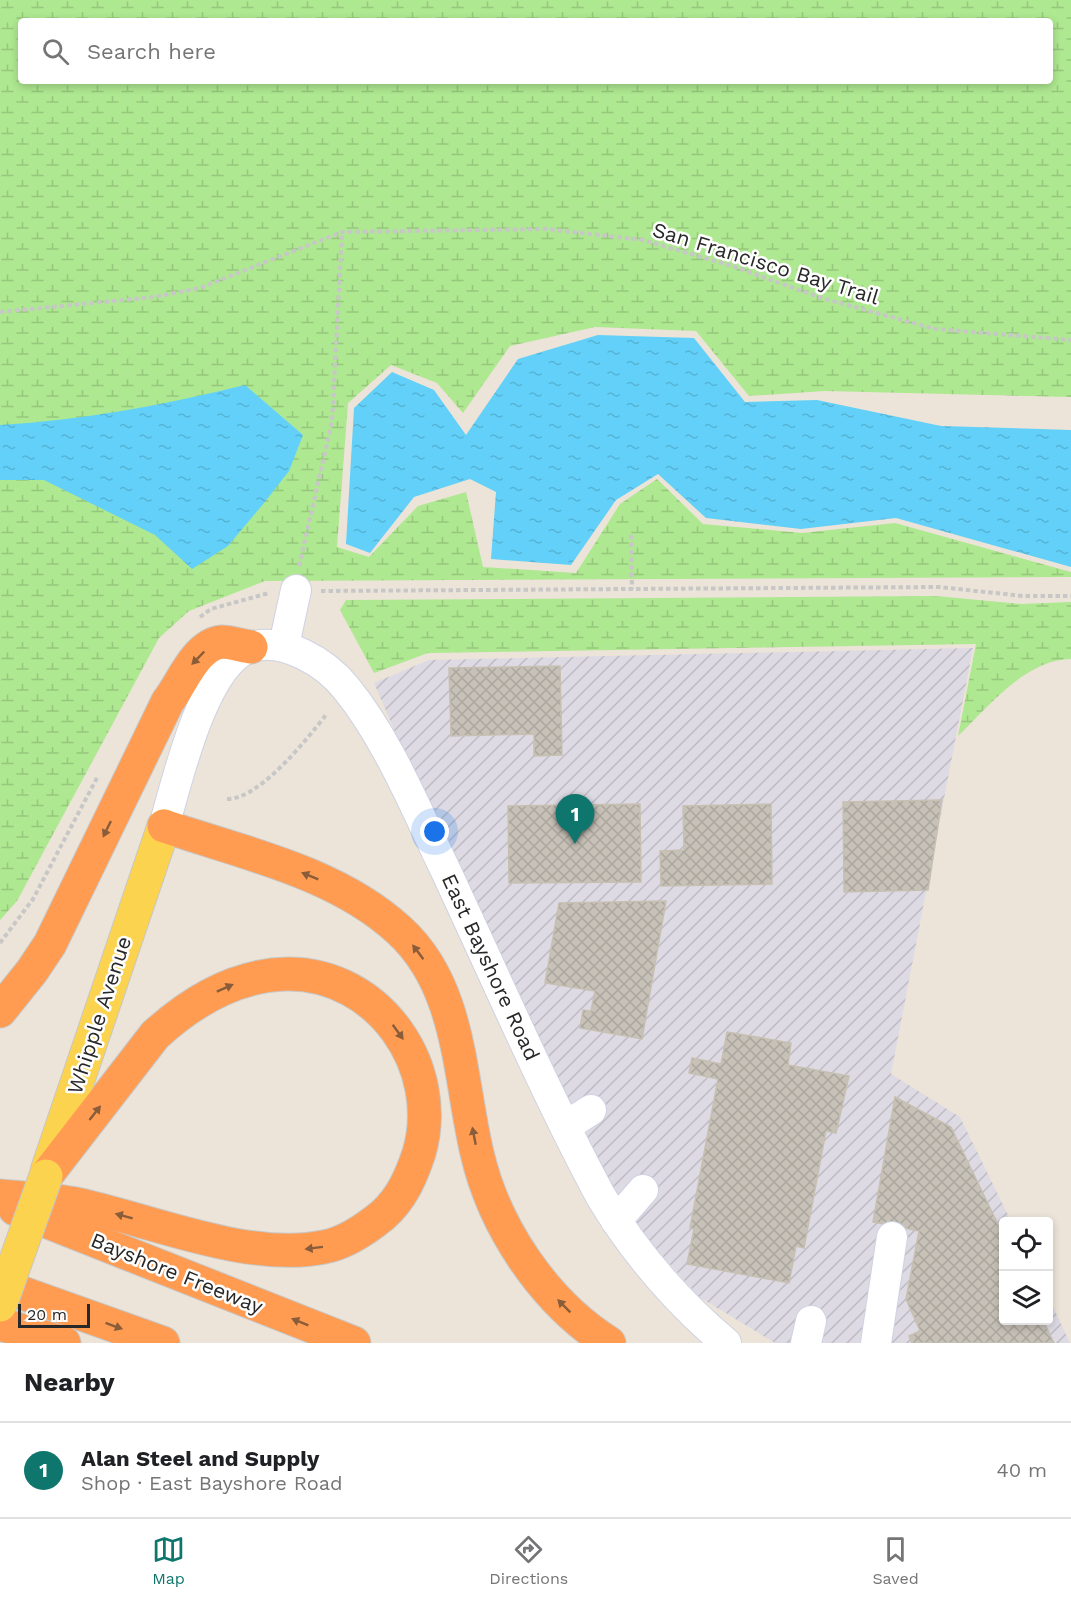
<!DOCTYPE html>
<html lang="en">
<head>
<meta charset="utf-8">
<style>
  :root { --surface:#fff; --page:#f6f6f6; --text:#202124; --muted:#757577; --line:#e0e0e0; --accent:#0f766e }
  body { margin:0; font-family:"Work Sans",sans-serif; background:var(--page); color:var(--text) }
  .controls { position:absolute; right:18px; bottom:18px; display:grid; overflow:hidden; border-radius:6px; box-shadow:0 3px 9px #0003 }
  .controls button { width:54px; height:54px; display:grid; place-items:center; padding:0; border:0; border-bottom:2px solid var(--line); background:var(--surface); color:var(--text); font:30px sans-serif }
  .scale { position:absolute; left:18px; bottom:15px; width:72px; box-sizing:border-box; padding-left:6px; border:3px solid #282828; border-top:0; font-size:16px; line-height:21px; white-space:nowrap; color:#282828; -webkit-text-stroke:4px #fff; paint-order:stroke }
  .you { position:absolute; left:435px; top:832px; width:21px; height:21px; margin:-15px; border:4px solid #fff; border-radius:50%; background:#1a73e8; box-shadow:0 0 0 9px #1a73e833 }
  .badge { display:grid; place-items:center; width:39px; height:39px; border-radius:50%; background:var(--accent); color:#fff; font-size:20px; font-weight:700 }
  .pin { position:absolute; translate:-50% -50px; filter:drop-shadow(0 2px 3px #0008) }
  .pin::after { content:''; position:absolute; top:32px; width:21px; height:18px; background:inherit; clip-path:polygon(0 0,100% 0,50% 100%) }
  .list { margin:0; padding:0; list-style:none }
  h2 { display:flex; justify-content:space-between; align-items:center; height:78px; margin:0; padding:0 24px; font-size:26px }
  h2 small { font-size:20px; font-weight:400; color:var(--muted) }
  .list li { display:grid; grid-template-columns:39px 1fr auto; gap:18px; align-items:center; box-sizing:border-box; height:96px; padding:0 24px; border-top:2px solid var(--line) }
  .list b { display:block; font-size:22px; white-space:nowrap }
  .list p { margin:0; font-size:20px; white-space:nowrap; color:var(--muted) }
  .list em { font-size:20px; font-style:normal; color:var(--muted) }
  .icon { flex:none; width:33px; height:33px; fill:none; stroke:currentColor; stroke-width:2; stroke-linecap:round; stroke-linejoin:round }
  .map { position:relative; flex:none; width:1071px; height:1343px; overflow:hidden }
  .search { position:absolute; background:var(--surface); box-shadow:0 3px 9px #0003; left:18px; right:18px; top:18px; height:66px; display:flex; align-items:center; gap:15px; box-sizing:border-box; padding:0 21px; border-radius:6px; color:var(--muted); font-size:22px }
  .sheet { height:174px; background:var(--surface) }
  nav { display:flex; justify-content:space-around; align-items:center; box-sizing:border-box; height:84px; border-top:2px solid var(--line); background:var(--surface); font-size:16px; color:var(--muted) }
  nav a { display:grid; justify-items:center; gap:3px }
  nav .on { color:var(--accent) }
  .map>svg:first-child { display:block }
  .industrial { fill:url(#industrial-furrows) }
  .wetland { fill:url(#wetland-marsh); fill-rule:evenodd }
  .water { fill:url(#water-ripples) }
  .building { fill:url(#building-cross-hatch); stroke:#c7c0b2; stroke-width:1.5 }
  .lines { fill:none; stroke-linecap:round; stroke-linejoin:round }
  .minor-casing { stroke:#ced2e3; stroke-width:32 }
  .major-casing { stroke:#c7c7c7; stroke-width:35 }
  .highway-casing { stroke:#c7c7c7; stroke-width:35 }
  .path { stroke:#c7c7c7; stroke-width:4; stroke-dasharray:4.5 3; stroke-linecap:butt }
  .minor { stroke:#fff; stroke-width:30 }
  .major { stroke:#fcd34e; stroke-width:33 }
  .highway { stroke:#ff9c51; stroke-width:33 }
  .major-bridge-casing { stroke:#c7c7c7; stroke-width:35; stroke-linecap:butt }
  .major-bridge { stroke:#fcd34e; stroke-width:33 }
  .oneway { fill:#895c3a }
  .labels { text-anchor:middle; dominant-baseline:central; stroke-width:5; stroke-linejoin:round; paint-order:stroke }
  .street-label { font-size:21px; fill:#282828; stroke:#fff }
</style>
</head>
<body>
<div class="map">
<svg width="1071" height="1343" viewBox="0 0 1071 1343">
  <defs>
    <pattern id="industrial-furrows" width="10" height="10" patternUnits="userSpaceOnUse" patternTransform="scale(1.5)"><rect width="10" height="10" fill="#dddae4"/><path d="M-1 1l2-2M0 10L10 0M9 11l2-2" fill="none" stroke="#bebbc4"/></pattern>
    <pattern id="wetland-marsh" width="20" height="14" patternUnits="userSpaceOnUse" patternTransform="scale(1.5)"><rect width="20" height="14" fill="#aee890"/><path d="M1 5h8M5 5V1M11 12h8M15 12V8" fill="none" stroke="#96c77c"/></pattern>
    <pattern id="water-ripples" width="26" height="14" patternUnits="userSpaceOnUse" patternTransform="scale(1.5)"><rect width="26" height="14" fill="#62d0f8"/><path d="M2 4q2-2 4 0t4 0M15 11q2-2 4 0t4 0" fill="none" stroke="#55b3d5"/></pattern>
    <pattern id="building-cross-hatch" width="8" height="8" patternUnits="userSpaceOnUse" patternTransform="scale(1.5)"><rect width="8" height="8" fill="#c7c1b8"/><path d="M0 0l8 8M0 8l8-8" fill="none" stroke="#aba69e"/></pattern>
  </defs>
  <rect width="100%" height="100%" fill="#ece4d8"/>
  <polygon class="industrial" points="973,648 891,1074 960,1117 1011,1221 1004,1222 1004,1320 1048,1320 1049,1298 1070,1343 775,1343 699,1297 581,1164 374,683 429,660"/>
  <g class="wetland">
    <path d="M0,0H1071V397L825,391L749,396L696,331L595,327L510,346L463,413L437,383L391,365L348,403L337,547L369,557L418,506L466,492L483,567L576,573L620,504L657,479L703,524L802,533L895,523L1071,572V577L265,581L189,611L159,638L17,901L0,920ZM21,21H1050V81H21Z"/>
    <path d="M936,596L1022,604L1071,602V659C1026,659 988,707 958,736L976,644L428,653L374,673L340,610L346,600Z"/>
  </g>
  <g class="water">
    <polygon points="598,335 694,338 745,402 817,400 941,426 1071,430 1071,567 896,518 801,529 706,518 658,474 616,500 571,565 491,559 496,492 470,479 414,497 370,553 346,544 354,408 392,372 434,390 466,435 518,359"/>
    <path d="M245,385L303,435L289,471L264,503L228,546L192,569L155,535L44,480H0V425C83,420 164,405 245,385Z"/>
  </g>
  <g class="building">
    <polygon points="560,666 562,755 534,756 534,734 451,736 449,668"/>
    <polygon points="942,800 928,890 844,892 843,802"/>
    <polygon points="640,804 641,882 509,883 508,806"/>
    <polygon points="771,804 772,884 661,886 660,851 684,850 683,806"/>
    <polygon points="666,901 642,1039 580,1028 583,1010 591,1011 595,991 545,983 559,903"/>
    <polygon points="727,1032 791,1043 788,1065 849,1076 836,1133 826,1131 804,1248 796,1246 789,1283 687,1264 694,1229 690,1228 718,1079 689,1073 692,1058 721,1064"/>
    <polygon points="895,1097 951,1127 1004,1237 1004,1320 1043,1320 1054,1343 912,1343 909,1336 920,1331 906,1299 919,1231 873,1222"/>
  </g>
  <g class="lines">
    <defs>
      <g id="minor">
        <polyline points="284,645 296,590"/>
        <path d="M164,826C177,782 203,663 251,647C284,637 326,663 346,688C387,738 416,809 444,867C495,976 543,1088 600,1195C634,1252 675,1300 726,1343"/>
        <polyline points="566,1126 591,1110"/>
        <polyline points="616,1221 643,1190"/>
        <polyline points="806,1343 811,1321"/>
        <polyline points="876,1343 892,1237"/>
      </g>
      <polyline id="major" points="47,1171 164,826"/>
      <g id="highway">
        <path d="M164,826C243,853 336,872 399,930C461,986 459,1077 477,1153C494,1227 544,1302 609,1343"/>
        <path d="M0,1011L32,971L50,944L168,701C182,684 195,645 222,642C231,642 242,646 251,647"/>
        <path d="M0,1196C28,1199 58,1199 85,1206C158,1223 251,1262 324,1247C346,1243 366,1229 383,1215C402,1198 411,1177 419,1153C444,1067 379,973 287,974C236,975 191,1002 155,1035L46,1176"/>
        <polyline points="15,1209 354,1343"/>
        <polyline points="0,1285 163,1343"/>
        <polyline points="0,1324 64,1343"/>
      </g>
    </defs>
    <use href="#minor" class="minor-casing"/>
    <use href="#major" class="major-casing"/>
    <use href="#highway" class="highway-casing"/>
    <g class="path">
      <polyline points="0,312 154,297 200,288 342,232 547,229 643,240 732,266 822,298 935,329 1071,340"/>
      <polyline points="631,535 632,589"/>
      <polyline points="299,566 332,422 342,232"/>
      <polyline points="321,591 939,587 1023,596 1071,596"/>
      <polyline points="200,617 211,609 269,593"/>
      <path d="M227,799C260,799 306,740 326,715"/>
      <polyline points="0,943 33,899 98,776"/>
    </g>
    <use href="#minor" class="minor"/>
    <use href="#major" class="major"/>
    <use href="#highway" class="highway"/>
    <defs>
      <polyline id="major-bridge" points="0,1305 46,1176"/>
    </defs>
    <use href="#major-bridge" class="major-bridge-casing"/>
    <use href="#major-bridge" class="major-bridge"/>
  </g>
  <defs><path id="oneway-solid" d="M-6-.8H1V-3.2L6.5 0L1 3.2V.8H-6Z" transform="scale(1.5)"/></defs>
  <g class="oneway">
    <use href="#oneway-solid" transform="translate(198 658) rotate(134)"/>
    <use href="#oneway-solid" transform="translate(107 829) rotate(116)"/>
    <use href="#oneway-solid" transform="translate(310 876) rotate(-158)"/>
    <use href="#oneway-solid" transform="translate(418 952) rotate(-127)"/>
    <use href="#oneway-solid" transform="translate(225 988) rotate(-24)"/>
    <use href="#oneway-solid" transform="translate(398 1032) rotate(54)"/>
    <use href="#oneway-solid" transform="translate(95 1113) rotate(-52)"/>
    <use href="#oneway-solid" transform="translate(474 1136) rotate(-101)"/>
    <use href="#oneway-solid" transform="translate(124 1216) rotate(-165)"/>
    <use href="#oneway-solid" transform="translate(314 1248) rotate(173)"/>
    <use href="#oneway-solid" transform="translate(564 1306) rotate(-135)"/>
    <use href="#oneway-solid" transform="translate(300 1322) rotate(-158)"/>
    <use href="#oneway-solid" transform="translate(114 1326) rotate(20)"/>
  </g>
  <g class="labels">
    <g class="street-label">
      <text transform="translate(766 263) rotate(17)">San Francisco Bay Trail</text>
      <text transform="translate(491 967) rotate(65)">East Bayshore Road</text>
      <text transform="translate(99 1015) rotate(-72)">Whipple Avenue</text>
      <text transform="translate(177 1273) rotate(22)">Bayshore Freeway</text>
    </g>
  </g>
</svg>
<div class="controls">
<button><svg class="icon" aria-label="locate" viewBox="0 0 24 24"><circle cx="12" cy="12" r="6"/><path d="M12 2v4M12 18v4M2 12h4M18 12h4"/></svg></button>
<button><svg class="icon" aria-label="layers" viewBox="0 0 24 24"><path d="M12 4l9 5-9 5-9-5zM3 14l9 5 9-5"/></svg></button>
</div>
<div class="scale">20 m</div>
<div class="you"></div>
<div class="pin badge" style="left:575px;top:844px">1</div>
<div class="search"><svg class="icon" aria-label="search" viewBox="0 0 24 24"><circle cx="10" cy="10" r="6"/><path d="M15 15l6 6"/></svg>Search here</div>
</div>
<section class="sheet">
<h2>Nearby<small></small></h2>
<ul class="list">
<li><span class="badge">1</span><div><b>Alan Steel and Supply</b><p>Shop · East Bayshore Road</p></div><em>40 m</em></li>
</ul>
</section>
<nav>
<a class="on"><svg class="icon" aria-label="map" viewBox="0 0 24 24"><path d="M3 6l6-2 6 2 6-2v14l-6 2-6-2-6 2zM9 4v14M15 6v14"/></svg>Map</a>
<a><svg class="icon" aria-label="directions" viewBox="0 0 24 24"><path d="M12 3l9 9-9 9-9-9zM9 14v-3h6M13 9l2 2-2 2"/></svg>Directions</a>
<a><svg class="icon" aria-label="saved" viewBox="0 0 24 24"><path d="M7 4h10v16l-5-4-5 4z"/></svg>Saved</a>
</nav>
</body>
</html>
